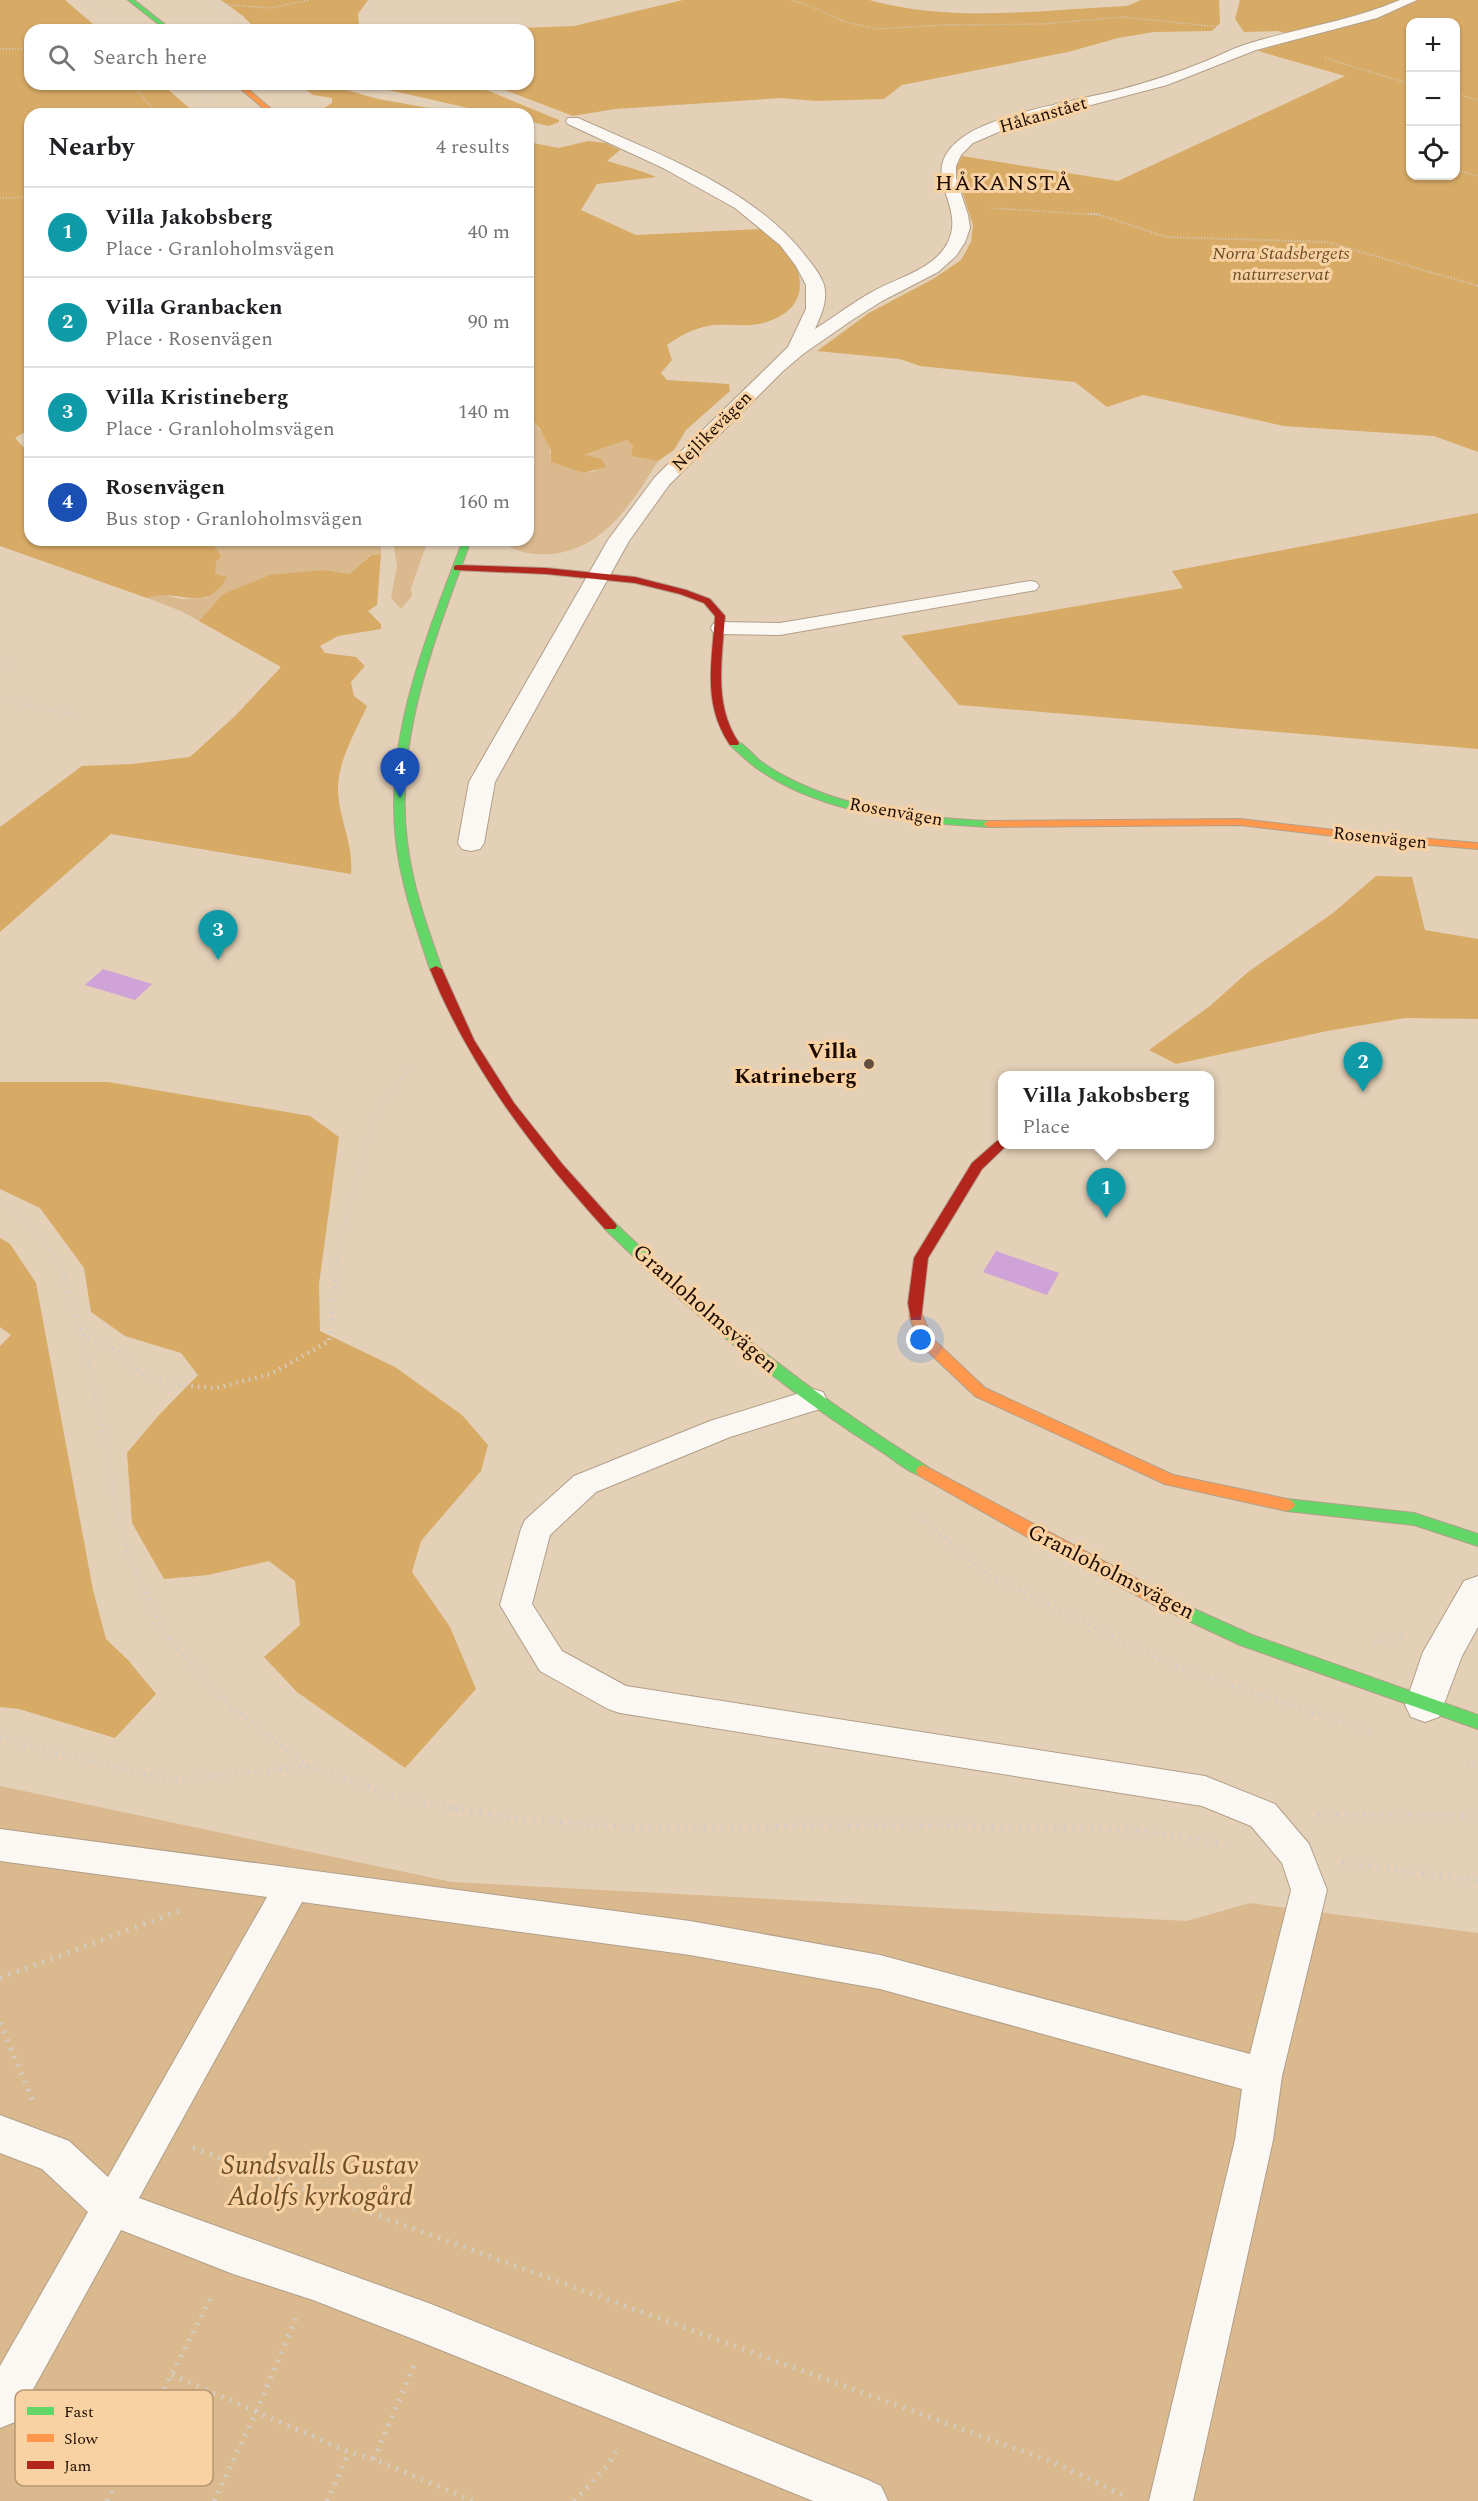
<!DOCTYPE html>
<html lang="en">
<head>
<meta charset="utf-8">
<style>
  :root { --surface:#fff; --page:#f2f2f2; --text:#202124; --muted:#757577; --line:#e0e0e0; --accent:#7c3aed }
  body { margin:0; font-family:Spectral,serif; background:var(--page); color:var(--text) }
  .controls { position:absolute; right:18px; top:18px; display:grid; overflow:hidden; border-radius:12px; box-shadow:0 2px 4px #0004 }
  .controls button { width:54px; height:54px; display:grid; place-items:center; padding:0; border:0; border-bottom:2px solid var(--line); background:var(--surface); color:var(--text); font:30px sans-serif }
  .you { position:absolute; left:921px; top:1340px; width:21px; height:21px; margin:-15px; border:4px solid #fff; border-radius:50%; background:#1a73e8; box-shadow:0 0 0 9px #1a73e833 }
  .badge { display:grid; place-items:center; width:39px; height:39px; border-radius:50%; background:var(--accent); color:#fff; font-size:20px; font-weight:700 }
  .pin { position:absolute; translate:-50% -50px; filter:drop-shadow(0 2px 3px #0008) }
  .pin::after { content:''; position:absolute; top:32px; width:21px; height:18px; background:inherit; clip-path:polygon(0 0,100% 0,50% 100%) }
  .popup { position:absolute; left:998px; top:1071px; width:216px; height:78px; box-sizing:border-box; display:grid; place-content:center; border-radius:12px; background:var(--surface); filter:drop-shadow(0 2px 4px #0005); font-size:20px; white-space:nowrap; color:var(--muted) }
  .popup b { font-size:22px; color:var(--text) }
  .popup::after { content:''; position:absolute; left:50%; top:100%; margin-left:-12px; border:12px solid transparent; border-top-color:var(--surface) }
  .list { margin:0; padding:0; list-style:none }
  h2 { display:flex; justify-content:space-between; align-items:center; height:78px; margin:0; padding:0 24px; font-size:26px }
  h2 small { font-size:20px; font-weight:400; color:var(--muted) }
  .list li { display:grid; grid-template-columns:39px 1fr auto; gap:18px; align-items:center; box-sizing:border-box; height:90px; padding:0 24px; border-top:2px solid var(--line) }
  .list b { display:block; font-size:22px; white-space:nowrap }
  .list p { margin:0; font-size:20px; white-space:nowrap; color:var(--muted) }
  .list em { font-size:20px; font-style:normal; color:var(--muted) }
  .icon { flex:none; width:33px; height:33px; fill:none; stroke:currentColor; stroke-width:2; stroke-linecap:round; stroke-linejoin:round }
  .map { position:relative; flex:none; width:1478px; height:2501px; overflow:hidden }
  .search { position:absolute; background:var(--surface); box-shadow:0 2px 4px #0004; left:24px; top:24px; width:510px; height:66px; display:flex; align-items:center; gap:15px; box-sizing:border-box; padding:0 21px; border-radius:18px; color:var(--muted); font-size:22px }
  .panel { position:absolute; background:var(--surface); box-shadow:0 2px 4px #0004; left:24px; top:108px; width:510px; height:438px; border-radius:18px }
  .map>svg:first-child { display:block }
  .green { fill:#dab98f }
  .forest { fill:#d7aa66; fill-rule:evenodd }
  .water { fill:#cfa2d8 }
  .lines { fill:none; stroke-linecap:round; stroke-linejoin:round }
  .lane-casing { stroke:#b19f88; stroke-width:2 }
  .street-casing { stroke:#b19f88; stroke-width:2 }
  .fast-casing { stroke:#b19f88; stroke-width:2 }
  .slow-casing { stroke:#b19f88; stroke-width:2 }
  .jam-casing { stroke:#b19f88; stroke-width:2 }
  .path-far4 { stroke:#d3cdc5; stroke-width:1.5; stroke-dasharray:1 2; stroke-linecap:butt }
  .path-far3 { stroke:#d3cdc5; stroke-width:2; stroke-dasharray:1 2; stroke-linecap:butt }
  .path-far2 { stroke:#d3cdc5; stroke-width:3; stroke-dasharray:1 3; stroke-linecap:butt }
  .path-far1 { stroke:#d3cdc5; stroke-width:4.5; stroke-dasharray:1.5 5; stroke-linecap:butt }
  .path { stroke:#d3cdc5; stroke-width:5; stroke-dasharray:2 7; stroke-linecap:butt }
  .lane { fill:#fbf8f4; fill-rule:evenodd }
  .street { fill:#fbf8f4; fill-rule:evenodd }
  .fast { fill:#63d668; fill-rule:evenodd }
  .slow { fill:#ff974d; fill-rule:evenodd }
  .jam { fill:#b3261e; fill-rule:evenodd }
  .poi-dot { fill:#615040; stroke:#f8d2a3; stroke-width:2 }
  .labels { text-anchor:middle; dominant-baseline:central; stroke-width:6; stroke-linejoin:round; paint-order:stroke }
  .far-street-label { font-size:18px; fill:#1b0b00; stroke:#f8d2a3 }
  .far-park-label { font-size:18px; font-style:italic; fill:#6c4f29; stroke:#f8d2a3 }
  .far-quarter-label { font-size:22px; letter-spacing:1.5px; fill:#1b0b00; stroke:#f8d2a3 }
  .poi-label { font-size:22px; font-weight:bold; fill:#1b0b00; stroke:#f8d2a3; text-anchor:end }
  .street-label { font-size:22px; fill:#1b0b00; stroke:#f8d2a3 }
  .near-park-label { font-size:27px; font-style:italic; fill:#6c4f29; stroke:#f8d2a3 }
  .key { fill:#f8d2a3; stroke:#b69672; stroke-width:1.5 }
  .key-label { font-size:16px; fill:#1b0b00 }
</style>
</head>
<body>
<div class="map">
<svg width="1478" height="2501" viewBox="0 0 1478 2501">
  <rect width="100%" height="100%" fill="#e4d0b7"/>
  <g class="green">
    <path d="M528,415C539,429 552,443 551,462L583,473L596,471L582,456L627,440L633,446L631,456L658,461C630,507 597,559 535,554C523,553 510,549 502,540H528L530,451Z"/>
    <polygon points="205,540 381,540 381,554 370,555 349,574 325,570 223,594 199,621 181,611 147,598 158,593 181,599 207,598 216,562"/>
    <polygon points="393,540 428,540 411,588 412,596 401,609 391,598 397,566"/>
    <polygon points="0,1786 452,1882 1187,1921 1250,1903 1478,1933 1478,2501 0,2501"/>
  </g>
  <g class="forest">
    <path d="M0,0H65L100,30H30V84H162L196,114H30V429L15,438L30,454V540H205L214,546L221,556L216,562L215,574L227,577C206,617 176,586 147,598L0,546Z"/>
    <polygon points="221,0 368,0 358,14 359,25 363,30 257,30 243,16"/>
    <path d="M683,0H869C952,23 1042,10 1127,6L1141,0H1219L1220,23L1212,31L1154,32L1118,38L1068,52L902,85L884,99L816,101L781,98L615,109L573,116L489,84H528V30H381L373,24L493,29L574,26Z"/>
    <path d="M1240,0H1478V452L1434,436L1284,426L1143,395L1107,407L1075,382L920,366L900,359L817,351L869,313L933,279L961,260L971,242L973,225L959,182L956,169L962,156L1118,181L1345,76L1258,51L1302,37L1277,31L1244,32L1235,19ZM1410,22H1456V176H1410Z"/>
    <polygon points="362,84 472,84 559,120 559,122 549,126 528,121 528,114 495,114"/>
    <polygon points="319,85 336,87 378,99 463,114 315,114 332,103 332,98 313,95 305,89"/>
    <path d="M588,141L606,143L620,150L607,161C624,166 640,170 656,177L597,184L581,210L636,235L761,229C770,236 783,244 789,253C811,288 799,315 759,324C743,327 725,323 708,326C692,329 680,336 667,345L672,360L661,373L667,380L729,384L730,391L686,430L674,450L658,461L631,456L633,446L627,440L584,455L601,459L606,467L583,473L551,462V451L540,429L528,415V324L532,313L528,312V142L559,148Z"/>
    <polygon points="1478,513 1478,749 959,705 901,636 1183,588 1172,571"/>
    <path d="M381,554L377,605L368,611L381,624V629L338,636L320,646L325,653L356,657L365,666L351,682L354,696L367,706C356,731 337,762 338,791C339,819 354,845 351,874L111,834L0,932V827L82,766L133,764L190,757L235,716L281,667L199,621L223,594L270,575L325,570L349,574L371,555Z"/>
    <polygon points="1376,876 1412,877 1425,930 1478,939 1478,1019 1405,1018 1327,1031 1176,1064 1149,1050 1210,1006 1248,972 1333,913"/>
    <polygon points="0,1082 108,1082 310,1116 339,1137 319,1284 320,1331 395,1367 462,1415 488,1445 481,1471 421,1541 412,1572 450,1627 476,1689 405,1768 297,1692 264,1657 300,1625 295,1581 269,1561 208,1575 164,1579 132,1523 127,1453 158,1416 198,1375 181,1353 125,1336 91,1312 84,1268 40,1208 0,1189"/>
    <polygon points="0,1238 10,1244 36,1283 93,1590 106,1639 128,1660 156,1694 115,1738 19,1709 0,1707 0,1346 11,1335 0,1327"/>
  </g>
  <g class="water">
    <polygon points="103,969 152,984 135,1000 85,985"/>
    <polygon points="996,1251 1059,1273 1047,1295 983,1272"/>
  </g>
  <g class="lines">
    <defs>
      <g id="lane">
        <polygon points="1030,581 1036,582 1039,586 1036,590 780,635 720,634 713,632 711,628 713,624 720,622 780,623"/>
        <polygon points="813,1389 823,1392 827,1400 823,1408 730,1437 596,1492 550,1535 532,1604 562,1651 626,1686 1205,1776 1275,1804 1309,1844 1327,1890 1282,2076 1273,2140 1193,2501 1149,2501 1235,2140 1242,2089 880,1989 690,1955 302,1902 139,2198 431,2304 866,2479 881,2486 888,2501 813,2501 431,2346 313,2300 233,2274 121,2230 15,2422 0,2428 0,2366 88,2212 42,2169 0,2153 0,2115 69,2141 108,2177 267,1897 0,1861 0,1829 690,1921 880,1955 1250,2054 1291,1890 1282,1863 1251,1826 1202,1806 620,1713 608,1709 540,1671 500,1605 521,1529 525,1520 574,1476 710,1421"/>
      </g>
      <g id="street">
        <path d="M1400,0H1417L1377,18L1256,50L1167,85L1015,125L973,143L961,155L956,166V178L968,215L970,228L965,242L956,256L938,272L882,301L852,320L803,354L782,372L669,485L629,541L495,782L484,843L480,849L471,851L462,849L458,843L469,782L608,540L655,477L788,347L806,309V285L796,266L780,245L735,208L663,168L568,124L566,121L568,118H578C655,153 755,188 807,258C813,265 821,276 824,285C828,301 821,315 815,329C834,317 852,303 872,292C896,278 933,270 947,244C969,204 913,173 963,137C994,114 1079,100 1119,90C1149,82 1177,73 1206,61C1219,56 1233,48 1247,44C1298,28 1351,21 1400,0Z"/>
        <polygon points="1478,1576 1478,1627 1462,1656 1439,1717 1425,1722 1411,1717 1405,1705 1423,1652 1464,1581"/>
      </g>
      <g id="fast">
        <polygon points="128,0 134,0 172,30 166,30"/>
        <path d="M463,540H471C436,636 394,737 407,841C412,885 427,927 442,969L436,972L430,969C416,927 401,885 396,841C384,736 427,636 463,540Z"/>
        <path d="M734,740C744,743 751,753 759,760C768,767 780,774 790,779C851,810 921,818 988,821L993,824L988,827C910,823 820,814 755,767C746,760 738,752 730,745V741Z"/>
        <path d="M610,1221L615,1223C711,1316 815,1396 928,1467L930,1471L928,1475C915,1479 896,1461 885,1454C783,1390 691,1313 605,1229L603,1226L605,1223Z"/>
        <polygon points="1287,1499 1414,1513 1478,1534 1478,1546 1414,1525 1287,1511 1282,1509 1279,1505 1282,1501"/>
        <polygon points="1161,1594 1252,1635 1478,1715 1478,1729 1240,1645 1155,1605 1153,1600 1155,1595"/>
      </g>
      <g id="slow">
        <polygon points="235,84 242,84 277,114 270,114"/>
        <polygon points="1240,819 1359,833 1478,843 1478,849 1359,839 1240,825 988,827 983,824 988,821"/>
        <polygon points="916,1311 921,1312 932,1338 985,1388 1173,1475 1287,1499 1292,1501 1295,1505 1292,1509 1287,1511 1165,1484 975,1396 921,1345 909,1316"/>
        <polygon points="923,1465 1167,1595 1169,1600 1167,1605 1161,1606 1155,1605 1024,1535 918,1475 916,1471 918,1467"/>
      </g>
      <g id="jam">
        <path d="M457,565L546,568L635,577L686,590L710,599L725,616C722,660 713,705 739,743L738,745H730C702,704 712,663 715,616L704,603L680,594L635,583L546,574L454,570V566Z"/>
        <path d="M436,966L442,969L474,1040L514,1103L563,1165L615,1223L617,1226L615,1229H605C533,1149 471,1070 430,969Z"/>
        <polygon points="1002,1140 1002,1144 1008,1144 982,1169 928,1258 921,1320 911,1320 908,1303 914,1258 972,1163 997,1141"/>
      </g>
    </defs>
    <use href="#lane" class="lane-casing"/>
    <use href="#street" class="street-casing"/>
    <use href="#fast" class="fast-casing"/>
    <use href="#slow" class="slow-casing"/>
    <use href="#jam" class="jam-casing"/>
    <g class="path-far4">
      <polyline points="84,0 107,17"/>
      <polyline points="210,0 249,30"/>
      <polyline points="790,0 805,4 845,22 877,29 942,25 1042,24 1122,17 1220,27"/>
      <polyline points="1225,0 1229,25"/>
      <polyline points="218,4 270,8 309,0"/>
      <polyline points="371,30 366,22 365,14 374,0"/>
      <polyline points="0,49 30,49"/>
      <polyline points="1325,58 1410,84"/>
      <polyline points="132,84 150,106 162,114"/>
      <polyline points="192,84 213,102"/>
      <polyline points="339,84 484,114"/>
      <polyline points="480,84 547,110"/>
      <polyline points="1456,94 1478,100"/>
      <polyline points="528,123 548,127"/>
      <polyline points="1456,170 1478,176"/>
      <polyline points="0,198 30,197"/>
      <polyline points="991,208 1100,215"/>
    </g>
    <polyline class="path-far3" points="1088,214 1097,214 1166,237 1327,242 1478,286"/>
    <g class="path-far2">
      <polyline points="0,666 13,662"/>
      <polyline points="0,700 78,715"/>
      <polyline points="0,1203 20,1213 60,1262"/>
      <polyline points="338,1262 341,1238 367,1139 380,1107 409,1069"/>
    </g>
    <g class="path-far1">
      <polyline points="59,1260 83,1334 126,1550 163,1631 226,1703 308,1766 402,1799 462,1809"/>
      <polyline points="83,1334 118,1351 143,1375 176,1385 216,1388 271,1374 329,1341 338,1260"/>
      <polyline points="920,1517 989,1575 1169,1664 1369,1731"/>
      <polyline points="1375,1643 1405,1636"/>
      <polyline points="0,1736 45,1751 174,1780 308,1766"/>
      <polyline points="1467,1763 1478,1767"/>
    </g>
    <g class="path">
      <polyline points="453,1808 519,1819 634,1828 923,1825 1135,1830 1225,1844"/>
      <polyline points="1318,1815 1478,1816"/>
      <polyline points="1342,1862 1478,1881"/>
      <polyline points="0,1978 179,1911"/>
      <polyline points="0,2023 33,2101"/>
      <polyline points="193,2148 1055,2463 1124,2496"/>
      <polyline points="172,2375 349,2452 374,2459 473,2501"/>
      <polyline points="374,2459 414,2365"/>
      <polyline points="107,2501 213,2293"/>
      <polyline points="214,2501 257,2410 296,2318"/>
      <polyline points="327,2501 349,2453"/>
      <polyline points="574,2501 609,2464 617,2449"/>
    </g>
    <use href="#lane" class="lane"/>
    <use href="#street" class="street"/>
    <use href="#fast" class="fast"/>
    <use href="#slow" class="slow"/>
    <use href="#jam" class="jam"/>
  </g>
  <circle class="poi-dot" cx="869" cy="1064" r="6"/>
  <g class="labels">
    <g class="far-street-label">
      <text transform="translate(1043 115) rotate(-16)">Håkanstået</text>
      <text transform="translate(712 431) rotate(-45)">Nejlikevägen</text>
      <text transform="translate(896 812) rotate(10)">Rosenvägen</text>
      <text transform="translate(1380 838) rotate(6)">Rosenvägen</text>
    </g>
    <g class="far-park-label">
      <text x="1281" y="253">Norra Stadsbergets<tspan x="1281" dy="21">naturreservat</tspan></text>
    </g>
    <g class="far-quarter-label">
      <text x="1004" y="183">HÅKANSTÅ</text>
    </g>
    <g class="poi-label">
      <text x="857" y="1051">Villa<tspan x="857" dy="25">Katrineberg</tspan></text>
    </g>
    <g class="street-label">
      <text transform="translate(705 1309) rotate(41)">Granloholmsvägen</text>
      <text transform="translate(1111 1572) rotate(27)">Granloholmsvägen</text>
    </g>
    <g class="near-park-label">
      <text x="320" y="2166">Sundsvalls Gustav<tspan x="320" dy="31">Adolfs kyrkogård</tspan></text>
    </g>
  </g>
  <rect x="15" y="2390" width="198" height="96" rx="9" class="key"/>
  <rect x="27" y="2407" width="27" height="8" fill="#63d668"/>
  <rect x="27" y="2434" width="27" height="8" fill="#ff974d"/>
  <rect x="27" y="2461" width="27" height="8" fill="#b3261e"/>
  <g class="key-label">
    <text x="64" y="2417">Fast</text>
    <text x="64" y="2444">Slow</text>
    <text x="64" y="2471">Jam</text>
  </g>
</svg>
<div class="controls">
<button>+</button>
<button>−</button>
<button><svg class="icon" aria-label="locate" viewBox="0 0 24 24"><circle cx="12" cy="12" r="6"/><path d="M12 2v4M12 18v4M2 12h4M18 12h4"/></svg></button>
</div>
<div class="you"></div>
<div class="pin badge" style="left:1106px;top:1218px;background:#0f9aa8">1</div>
<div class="popup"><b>Villa Jakobsberg</b>Place</div>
<div class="pin badge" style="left:1363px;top:1092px;background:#0f9aa8">2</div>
<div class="pin badge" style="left:218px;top:960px;background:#0f9aa8">3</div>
<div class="pin badge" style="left:400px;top:798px;background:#1a4fb4">4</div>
<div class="search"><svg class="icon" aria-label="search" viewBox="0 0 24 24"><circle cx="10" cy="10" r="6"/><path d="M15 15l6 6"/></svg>Search here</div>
<section class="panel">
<h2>Nearby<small>4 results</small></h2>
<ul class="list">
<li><span class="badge" style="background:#0f9aa8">1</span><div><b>Villa Jakobsberg</b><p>Place · Granloholmsvägen</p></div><em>40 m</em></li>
<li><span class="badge" style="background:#0f9aa8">2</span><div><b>Villa Granbacken</b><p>Place · Rosenvägen</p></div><em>90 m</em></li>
<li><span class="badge" style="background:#0f9aa8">3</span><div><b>Villa Kristineberg</b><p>Place · Granloholmsvägen</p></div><em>140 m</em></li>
<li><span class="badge" style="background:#1a4fb4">4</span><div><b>Rosenvägen</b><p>Bus stop · Granloholmsvägen</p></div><em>160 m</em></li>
</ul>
</section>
</div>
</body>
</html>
